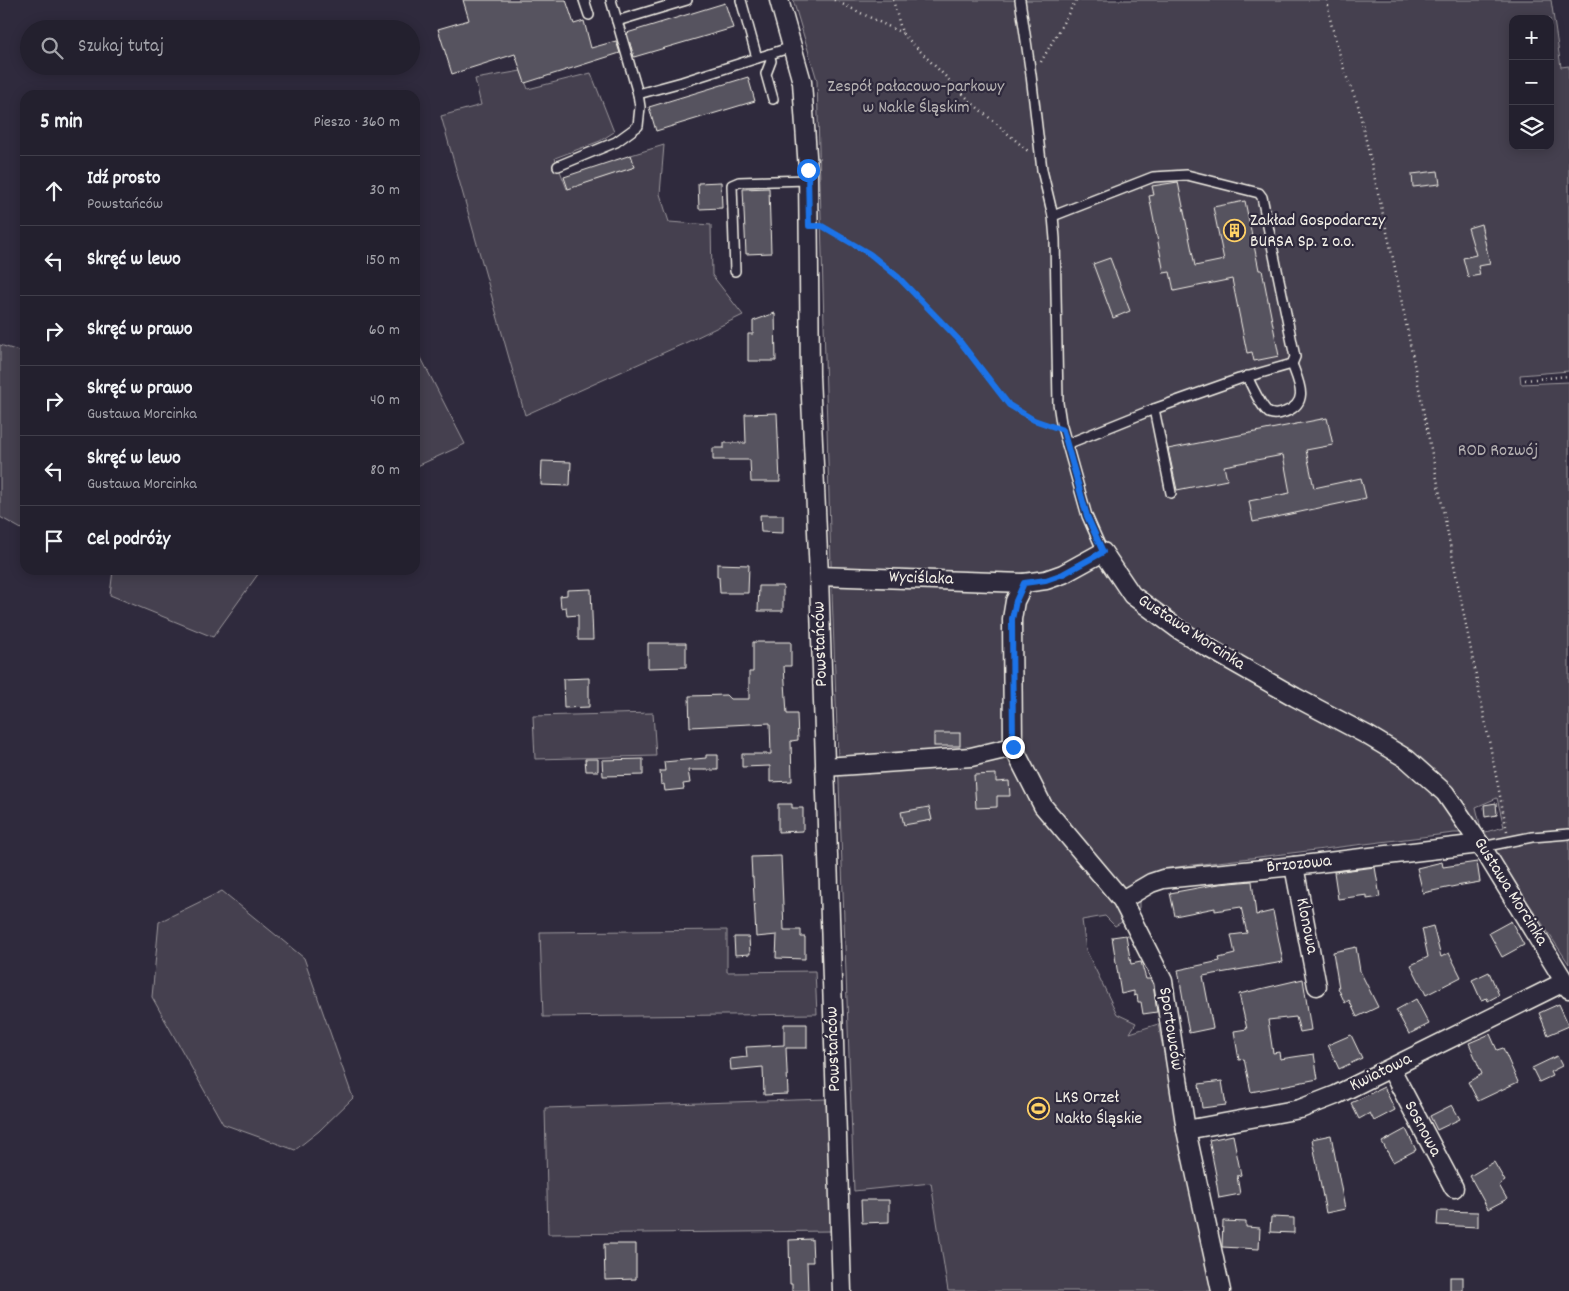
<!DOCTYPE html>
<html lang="pl">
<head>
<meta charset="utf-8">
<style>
  :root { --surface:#23202e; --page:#2f2d3a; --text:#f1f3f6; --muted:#a3a3aa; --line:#403e4a }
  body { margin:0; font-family:Dekko,sans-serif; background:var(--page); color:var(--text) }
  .controls { position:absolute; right:15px; top:15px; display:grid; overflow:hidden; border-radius:10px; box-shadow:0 2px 12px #0003 }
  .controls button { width:45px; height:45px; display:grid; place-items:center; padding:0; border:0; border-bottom:1px solid var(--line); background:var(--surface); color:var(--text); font:25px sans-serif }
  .stop { position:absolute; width:15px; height:15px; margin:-11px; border:4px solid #1a73e8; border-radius:50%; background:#fff }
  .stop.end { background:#1a73e8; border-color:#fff; box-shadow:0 1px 5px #0008 }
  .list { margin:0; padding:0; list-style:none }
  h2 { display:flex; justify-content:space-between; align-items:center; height:65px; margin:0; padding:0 20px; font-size:21px }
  h2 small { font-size:16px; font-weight:400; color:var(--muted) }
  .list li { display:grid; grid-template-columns:32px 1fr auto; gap:15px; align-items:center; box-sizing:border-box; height:70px; padding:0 20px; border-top:1px solid var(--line) }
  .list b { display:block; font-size:19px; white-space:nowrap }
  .list p { margin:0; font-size:16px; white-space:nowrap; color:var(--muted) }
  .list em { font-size:16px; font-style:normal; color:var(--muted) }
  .icon { flex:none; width:28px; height:28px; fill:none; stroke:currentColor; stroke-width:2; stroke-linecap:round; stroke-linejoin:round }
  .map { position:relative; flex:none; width:1569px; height:1291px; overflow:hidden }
  .search { position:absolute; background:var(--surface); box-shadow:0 2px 12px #0003; left:20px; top:20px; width:400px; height:55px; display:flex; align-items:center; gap:12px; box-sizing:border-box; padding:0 18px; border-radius:28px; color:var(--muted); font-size:19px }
  .panel { position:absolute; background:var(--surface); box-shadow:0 2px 12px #0003; left:20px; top:90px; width:400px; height:485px; border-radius:15px }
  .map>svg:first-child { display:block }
  .green { fill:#454050; stroke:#9c989c; fill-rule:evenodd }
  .building { fill:#56525f; stroke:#f4f1e8 }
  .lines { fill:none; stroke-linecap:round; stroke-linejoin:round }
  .service-casing { stroke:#f4f1e8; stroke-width:12 }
  .minor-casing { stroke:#f4f1e8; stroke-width:21 }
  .path { stroke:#f4f1e8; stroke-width:2.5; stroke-dasharray:1 4; stroke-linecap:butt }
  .service { stroke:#2f2a3d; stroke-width:9 }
  .minor { stroke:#2f2a3d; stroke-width:18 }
  .route { stroke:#1a73e8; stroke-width:6 }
  .labels { text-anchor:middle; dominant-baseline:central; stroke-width:4.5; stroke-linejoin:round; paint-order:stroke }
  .park-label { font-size:18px; fill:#b7b3b3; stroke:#2f2a3d }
  .poi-label { font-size:18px; fill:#f4f1e8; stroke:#2f2a3d; text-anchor:start }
  .street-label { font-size:18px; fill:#f4f1e8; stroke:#2f2a3d }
</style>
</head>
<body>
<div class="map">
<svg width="1569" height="1291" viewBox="0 0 1569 1291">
  <rect width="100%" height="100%" fill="#2f2a3d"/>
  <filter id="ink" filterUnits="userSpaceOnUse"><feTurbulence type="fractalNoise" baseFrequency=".02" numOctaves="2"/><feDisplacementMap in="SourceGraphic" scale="10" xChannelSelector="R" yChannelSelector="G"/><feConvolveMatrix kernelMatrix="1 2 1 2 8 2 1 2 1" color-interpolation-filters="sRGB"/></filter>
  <g filter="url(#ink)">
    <g class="green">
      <path d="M793,0H1551L1561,67L1569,66V371L1520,375L1521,384L1569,382V964L1482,833H1454L1161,869L1139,883V912L1115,926L1105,916L1082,920L1086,950L1117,1014L1136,1023L1130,1033L1158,1024L1214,1291H948L931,1183L854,1191L831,566L817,80ZM1513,19H1550V146H1513ZM1497,798L1504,827L1482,833L1476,807Z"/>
      <polygon points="521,71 528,89 591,73 614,132 600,141 555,158 567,189 634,167 631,155 664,145 660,194 669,222 711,225 712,275 743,315 683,344 525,415 441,116 481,105 475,79"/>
      <polygon points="0,345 25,353 25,531 0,517"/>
      <polygon points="415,346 465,444 415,467"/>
      <polygon points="113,570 261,570 213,637 110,595"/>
      <polygon points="653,713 656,756 535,759 533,716"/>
      <polygon points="222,891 304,958 353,1098 319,1131 295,1150 223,1124 152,997 159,922"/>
      <polygon points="727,930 727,972 815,971 817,1014 543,1017 540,932"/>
      <polygon points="826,1099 832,1231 548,1234 545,1108"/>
    </g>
    <g class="building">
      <polygon points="463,0 566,0 574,24 584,21 591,48 616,41 620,53 525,83 515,54 452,74 438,29 469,20"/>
      <polygon points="725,3 733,28 634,57 627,33"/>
      <polygon points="748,77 755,101 656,131 649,107"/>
      <polygon points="631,155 635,167 568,189 564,177"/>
      <polygon points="1438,171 1440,184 1413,187 1412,174"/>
      <polygon points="721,182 722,208 699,209 698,183"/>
      <polygon points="1178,182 1195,266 1224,260 1213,207 1245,201 1259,270 1262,270 1279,356 1254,361 1252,352 1247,353 1232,279 1174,291 1170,272 1164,273 1149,196 1154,195 1152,186"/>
      <polygon points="769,188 771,253 746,254 743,189"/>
      <polygon points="1481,224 1490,264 1478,266 1480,275 1468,277 1463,258 1476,255 1468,228"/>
      <polygon points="1110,258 1130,311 1113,318 1093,264"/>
      <polygon points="775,313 776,361 748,361 748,334 753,334 753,321"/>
      <polygon points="777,413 780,482 751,482 750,460 713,460 713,448 724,448 724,443 746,443 745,414"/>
      <polygon points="1327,418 1333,445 1306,450 1314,488 1361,478 1366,498 1253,522 1249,501 1290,493 1283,455 1224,466 1227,480 1177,490 1168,449"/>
      <polygon points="542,461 571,462 570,486 541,485"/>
      <polygon points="760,515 783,515 783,533 761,532"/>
      <polygon points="717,564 749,565 748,593 720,593 719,577 717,577"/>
      <polygon points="759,586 783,586 783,611 758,611"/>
      <polygon points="591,589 593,640 578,640 578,615 567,616 566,607 561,608 560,596 567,595 567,590"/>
      <polygon points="753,642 791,642 791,666 784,666 787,714 797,714 798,740 791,741 792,781 770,782 770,766 742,767 742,754 771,754 770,723 690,727 689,696 726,695 730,699 749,699 749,672 753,672"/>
      <polygon points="648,643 686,643 686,667 648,668"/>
      <polygon points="589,678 589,707 564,708 563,679"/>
      <rect x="934" y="733" width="26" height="13"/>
      <polygon points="706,755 718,755 718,770 688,770 690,783 683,784 684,789 665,791 664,784 661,785 660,771 665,771 664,762 706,758"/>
      <polygon points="585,759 598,759 598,771 586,771"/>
      <polygon points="643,759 643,775 603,776 602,760"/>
      <polygon points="996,774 996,782 1009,781 1010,796 997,796 997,807 976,808 974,775"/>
      <polygon points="1496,803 1497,815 1485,817 1484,805"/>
      <polygon points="778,804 792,804 792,808 803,808 803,831 778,832"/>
      <polygon points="929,807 932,820 904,825 901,812"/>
      <polygon points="781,856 784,930 801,930 801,937 805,937 805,959 776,958 777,935 756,937 753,877 752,877 751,857"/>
      <polygon points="1442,862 1443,867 1477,862 1480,882 1456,886 1423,893 1417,868"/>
      <polygon points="1375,867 1380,897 1367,899 1367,895 1338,899 1334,872"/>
      <polygon points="1252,881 1256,915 1273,911 1283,962 1203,976 1213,1028 1189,1033 1178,970 1220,961 1219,958 1235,954 1231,935 1247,933 1241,907 1215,911 1215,908 1175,916 1170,893 1219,884"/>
      <polygon points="1511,921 1524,945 1502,957 1489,933"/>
      <polygon points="1433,926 1441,957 1449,953 1461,977 1426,995 1411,965 1428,957 1422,929"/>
      <polygon points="1126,935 1131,964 1141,962 1146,979 1150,979 1153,984 1157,1012 1143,1014 1141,1002 1138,1002 1137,995 1134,996 1134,991 1121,994 1112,937"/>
      <polygon points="734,937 749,937 750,954 735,955"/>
      <polygon points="1356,947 1360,971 1378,1007 1357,1017 1349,1000 1345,1003 1338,988 1339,988 1333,952"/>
      <polygon points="1489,972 1499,995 1488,1001 1487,998 1481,1000 1472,980"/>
      <polygon points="1303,979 1311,1030 1300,1032 1296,1017 1268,1020 1273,1053 1279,1052 1280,1059 1314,1054 1318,1079 1251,1092 1244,1059 1239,1060 1234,1031 1247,1029 1239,994"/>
      <polygon points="1416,999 1429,1024 1409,1034 1396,1010"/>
      <polygon points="1559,1004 1569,1026 1548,1035 1539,1013"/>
      <polygon points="784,1024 807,1024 807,1048 786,1048 788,1094 764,1095 763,1067 731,1070 730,1059 747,1057 746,1047 784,1045"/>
      <polygon points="1490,1034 1497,1050 1503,1048 1518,1082 1478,1101 1468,1082 1482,1074 1469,1043"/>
      <polygon points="1351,1035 1362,1058 1339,1069 1328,1045"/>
      <polygon points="1557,1056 1562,1066 1550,1072 1552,1076 1539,1082 1532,1068"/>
      <polygon points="1222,1081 1226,1105 1202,1108 1199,1084"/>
      <polygon points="1384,1087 1395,1110 1374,1121 1370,1113 1359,1119 1351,1103"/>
      <polygon points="1452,1105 1460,1119 1437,1130 1430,1116"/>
      <polygon points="1406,1129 1416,1150 1393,1162 1382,1142"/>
      <polygon points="1233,1135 1241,1175 1237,1176 1240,1194 1219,1198 1216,1180 1217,1180 1209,1140"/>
      <polygon points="1331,1135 1345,1209 1326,1213 1312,1139"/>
      <polygon points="1494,1162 1505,1181 1499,1185 1507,1199 1488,1209 1470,1176"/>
      <polygon points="861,1200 889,1200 889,1222 862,1223"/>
      <polygon points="1438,1211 1478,1212 1478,1227 1437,1225"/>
      <polygon points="1271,1217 1294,1218 1294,1233 1270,1232"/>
      <polygon points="1223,1221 1246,1222 1246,1227 1260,1228 1259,1249 1222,1247"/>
      <polygon points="812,1239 813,1262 807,1262 808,1291 792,1291 792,1284 790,1284 789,1240"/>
      <polygon points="604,1244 636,1244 636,1279 605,1280"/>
      <rect x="1450" y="1277" width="13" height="14"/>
    </g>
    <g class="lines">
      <defs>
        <g id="service">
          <polyline points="584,0 589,15"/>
          <polyline points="741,0 757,58"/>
          <polyline points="1020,0 1031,75 1042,170 1053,216 1055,239 1058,403 1061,423 1087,516 1103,552"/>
          <polyline points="617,21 687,0"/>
          <polyline points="769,54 771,61 766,74 773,99"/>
          <polyline points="638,94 682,82 792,47"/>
          <polyline points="558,166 616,142 638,126 640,107 638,94 611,0"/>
          <polyline points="1053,216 1153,177 1187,175 1259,193 1262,197 1295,357 1292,364 1239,379 1154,409 1067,444"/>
          <polyline points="735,271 732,185 739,182 808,180"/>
          <path d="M1247,376C1251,385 1262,408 1269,413C1274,415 1280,414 1285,412C1310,403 1299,383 1292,364"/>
          <polyline points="1154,409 1171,493"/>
          <polyline points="1482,847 1532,837 1569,834"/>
        </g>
        <g id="minor">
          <polyline points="779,0 802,82 808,170 810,376 819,576 842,1291"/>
          <polyline points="819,576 1024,583"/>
          <polyline points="1013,747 1043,806 1122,900 1163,981 1186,1130 1221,1291"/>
          <polyline points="825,767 971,757 1013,747 1012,619 1015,601 1024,583 1046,580 1063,574 1103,552 1132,595 1178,629 1207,647 1295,697 1367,735 1407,759 1445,793 1482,847 1569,989"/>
          <polyline points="1294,866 1317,986"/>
          <polyline points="1122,900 1151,883 1163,879 1294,866 1480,844"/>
          <polyline points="1391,1069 1454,1188"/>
          <polyline points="1186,1130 1300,1109 1336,1095 1564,982"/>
        </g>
      </defs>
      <use href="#service" class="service-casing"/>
      <use href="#minor" class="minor-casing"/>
      <g class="path">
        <polyline points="834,0 902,33"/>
        <polyline points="893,0 902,33 971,102 1029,152"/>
        <polyline points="1327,0 1331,23 1345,73 1358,105 1394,263 1507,831"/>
        <polyline points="1041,62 1076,0"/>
        <polyline points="824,227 870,254 898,277 958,339 1009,405 1034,420 1049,425"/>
        <polyline points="1525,380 1569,376"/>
      </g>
      <use href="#service" class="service"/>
      <use href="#minor" class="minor"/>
    </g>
  </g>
  <g class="lines" filter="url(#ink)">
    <polyline class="route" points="808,170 809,226 822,226 870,254 898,277 958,339 1009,405 1034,420 1063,430 1087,516 1103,552 1063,574 1046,580 1024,583 1016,601 1012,619 1013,747"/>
  </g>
  <defs>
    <symbol id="building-ring" viewBox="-11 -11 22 22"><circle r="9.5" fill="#2f2a3d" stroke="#ffd166" stroke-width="1.5"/><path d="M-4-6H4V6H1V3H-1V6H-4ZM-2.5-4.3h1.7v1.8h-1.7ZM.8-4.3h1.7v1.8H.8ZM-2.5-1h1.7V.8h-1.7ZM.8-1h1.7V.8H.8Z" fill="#ffd166"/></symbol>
    <symbol id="stadium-ring" viewBox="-11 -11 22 22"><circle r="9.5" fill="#2f2a3d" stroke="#ffd166" stroke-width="1.5"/><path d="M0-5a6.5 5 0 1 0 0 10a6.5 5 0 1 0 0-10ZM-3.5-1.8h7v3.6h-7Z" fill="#ffd166"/></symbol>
  </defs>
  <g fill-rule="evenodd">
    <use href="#building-ring" x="1222" y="218" width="25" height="25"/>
    <use href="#stadium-ring" x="1026" y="1096" width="25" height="25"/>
  </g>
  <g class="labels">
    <g class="park-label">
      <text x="916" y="87">Zespół pałacowo-parkowy<tspan x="916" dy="21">w Nakle Śląskim</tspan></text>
      <text x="1498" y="451">ROD Rozwój</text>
    </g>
    <g class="poi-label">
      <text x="1250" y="221">Zakład Gospodarczy<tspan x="1250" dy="21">BURSA Sp. z o.o.</tspan></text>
      <text x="1055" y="1098">LKS Orzeł<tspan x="1055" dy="21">Nakło Śląskie</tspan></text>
    </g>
    <g class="street-label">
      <text transform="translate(921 579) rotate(2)">Wyciślaka</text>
      <text transform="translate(1191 633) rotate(33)">Gustawa Morcinka</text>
      <text transform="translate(821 644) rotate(-92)">Powstańców</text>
      <text transform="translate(1299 865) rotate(-6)">Brzozowa</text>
      <text transform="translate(1510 892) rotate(58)">Gustawa Morcinka</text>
      <text transform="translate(1306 926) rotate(79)">Klonowa</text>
      <text transform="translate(1170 1029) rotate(81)">Sportowców</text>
      <text transform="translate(834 1049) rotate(-92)">Powstańców</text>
      <text transform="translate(1381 1073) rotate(-26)">Kwiatowa</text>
      <text transform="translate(1422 1129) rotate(62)">Sosnowa</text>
    </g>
  </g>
</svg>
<div class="controls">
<button>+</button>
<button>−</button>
<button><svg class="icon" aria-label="layers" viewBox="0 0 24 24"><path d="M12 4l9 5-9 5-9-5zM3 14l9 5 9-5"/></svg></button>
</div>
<div class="stop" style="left:808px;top:170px"></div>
<div class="stop end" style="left:1013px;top:747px"></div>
<div class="search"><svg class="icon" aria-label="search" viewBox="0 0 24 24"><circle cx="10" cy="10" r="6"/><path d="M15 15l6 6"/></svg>Szukaj tutaj</div>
<section class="panel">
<h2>5 min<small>Pieszo · 360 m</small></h2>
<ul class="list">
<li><svg class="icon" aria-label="ahead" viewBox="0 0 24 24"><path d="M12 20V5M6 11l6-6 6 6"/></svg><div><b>Idź prosto</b><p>Powstańców</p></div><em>30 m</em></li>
<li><svg class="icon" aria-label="left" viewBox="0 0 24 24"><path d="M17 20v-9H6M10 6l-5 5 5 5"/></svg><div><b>Skręć w lewo</b></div><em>150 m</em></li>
<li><svg class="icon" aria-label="right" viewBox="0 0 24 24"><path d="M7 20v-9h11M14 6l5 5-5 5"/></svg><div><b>Skręć w prawo</b></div><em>60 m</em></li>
<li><svg class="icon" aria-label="right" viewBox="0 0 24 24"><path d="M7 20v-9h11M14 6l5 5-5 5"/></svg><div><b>Skręć w prawo</b><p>Gustawa Morcinka</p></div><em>40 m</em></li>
<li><svg class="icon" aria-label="left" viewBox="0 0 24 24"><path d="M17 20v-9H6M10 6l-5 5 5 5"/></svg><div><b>Skręć w lewo</b><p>Gustawa Morcinka</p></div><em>80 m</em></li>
<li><svg class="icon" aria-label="arrive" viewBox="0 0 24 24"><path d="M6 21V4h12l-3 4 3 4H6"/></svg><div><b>Cel podróży</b></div></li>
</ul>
</section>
</div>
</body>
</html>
